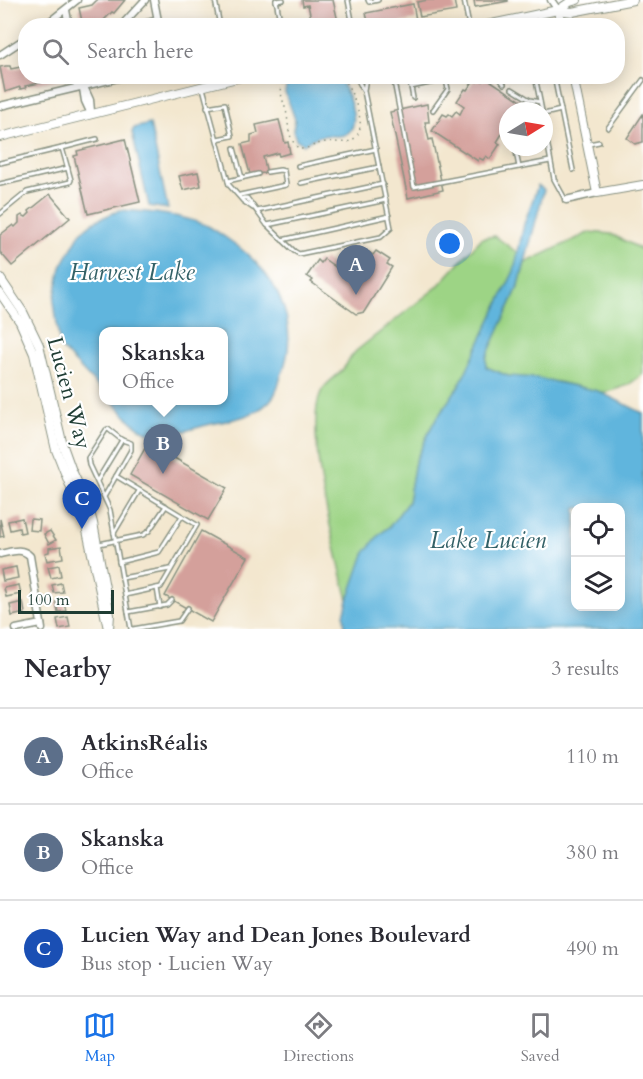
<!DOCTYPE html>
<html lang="en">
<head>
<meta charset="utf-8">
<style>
  :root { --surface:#fff; --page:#f2f2f3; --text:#2b2b33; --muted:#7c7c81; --line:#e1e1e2; --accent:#1a73e8 }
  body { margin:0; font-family:Cardo,serif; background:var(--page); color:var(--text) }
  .controls { position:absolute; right:18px; bottom:18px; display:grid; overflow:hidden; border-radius:12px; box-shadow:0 3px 15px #0003 }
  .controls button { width:54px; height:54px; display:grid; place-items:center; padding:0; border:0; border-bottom:2px solid var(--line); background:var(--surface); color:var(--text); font:30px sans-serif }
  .compass { position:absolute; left:499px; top:102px; width:54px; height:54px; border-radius:50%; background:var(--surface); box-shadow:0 3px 15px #0003; rotate:79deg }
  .scale { position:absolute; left:18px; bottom:15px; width:96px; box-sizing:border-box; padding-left:6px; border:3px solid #1f3d34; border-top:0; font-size:16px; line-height:21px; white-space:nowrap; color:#1f3d34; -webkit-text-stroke:4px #fff; paint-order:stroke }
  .you { position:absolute; left:450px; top:244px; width:21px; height:21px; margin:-15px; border:4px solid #fff; border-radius:50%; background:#1a73e8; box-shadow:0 0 0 9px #1a73e833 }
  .badge { display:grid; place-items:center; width:39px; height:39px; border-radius:50%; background:var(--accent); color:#fff; font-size:20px; font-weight:700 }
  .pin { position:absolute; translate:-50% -50px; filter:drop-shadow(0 2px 3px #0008) }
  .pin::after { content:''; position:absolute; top:32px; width:21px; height:18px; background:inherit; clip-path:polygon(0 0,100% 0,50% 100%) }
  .popup { position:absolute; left:99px; top:327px; width:129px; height:78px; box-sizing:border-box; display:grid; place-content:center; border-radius:12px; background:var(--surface); filter:drop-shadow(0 2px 4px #0005); font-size:20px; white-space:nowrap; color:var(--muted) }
  .popup b { font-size:22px; color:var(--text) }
  .popup::after { content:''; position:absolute; left:50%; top:100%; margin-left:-12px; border:12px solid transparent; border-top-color:var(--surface) }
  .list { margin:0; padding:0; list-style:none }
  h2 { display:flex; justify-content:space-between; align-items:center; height:78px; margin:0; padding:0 24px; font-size:26px }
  h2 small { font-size:20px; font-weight:400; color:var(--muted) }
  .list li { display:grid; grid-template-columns:39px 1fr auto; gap:18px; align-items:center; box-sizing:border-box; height:96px; padding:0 24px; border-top:2px solid var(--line) }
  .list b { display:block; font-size:22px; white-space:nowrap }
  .list p { margin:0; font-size:20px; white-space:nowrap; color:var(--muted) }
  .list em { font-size:20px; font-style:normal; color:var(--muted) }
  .icon { flex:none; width:33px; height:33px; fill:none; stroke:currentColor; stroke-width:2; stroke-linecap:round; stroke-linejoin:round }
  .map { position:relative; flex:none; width:643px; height:629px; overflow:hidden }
  .search { position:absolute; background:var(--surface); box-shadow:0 3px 15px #0003; left:18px; right:18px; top:18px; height:66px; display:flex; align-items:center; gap:15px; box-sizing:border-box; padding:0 21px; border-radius:24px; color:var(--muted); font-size:22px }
  .sheet { height:366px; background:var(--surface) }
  nav { display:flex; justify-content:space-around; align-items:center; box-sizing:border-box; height:84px; border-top:2px solid var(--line); background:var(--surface); font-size:16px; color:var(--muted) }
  nav a { display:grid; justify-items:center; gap:3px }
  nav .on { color:var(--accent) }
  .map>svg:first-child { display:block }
  .green { fill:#9dd485; stroke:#5e885c; stroke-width:1.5 }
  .water { fill:#61b5dd; stroke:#407988; stroke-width:1.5; fill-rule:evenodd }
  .building { fill:#d4a09b }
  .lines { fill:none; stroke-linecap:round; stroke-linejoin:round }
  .service-casing { stroke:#899282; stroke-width:6 }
  .minor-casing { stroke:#899282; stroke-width:9 }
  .tertiary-casing { stroke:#899282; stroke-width:10 }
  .path { stroke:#899282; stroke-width:1.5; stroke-dasharray:1.5 4.5; stroke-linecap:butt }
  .service { stroke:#fff; stroke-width:3 }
  .minor { stroke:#fff; stroke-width:6 }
  .tertiary { stroke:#fff; stroke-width:8 }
  .labels { text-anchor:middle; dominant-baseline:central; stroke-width:4.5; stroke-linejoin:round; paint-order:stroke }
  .street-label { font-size:22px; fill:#1f3d34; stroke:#fff }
  .water-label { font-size:24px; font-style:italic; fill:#336167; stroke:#fff }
</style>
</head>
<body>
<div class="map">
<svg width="643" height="629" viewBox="0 0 643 629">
  <rect width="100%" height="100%" fill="#fff"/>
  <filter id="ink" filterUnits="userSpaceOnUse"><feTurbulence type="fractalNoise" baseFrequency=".0167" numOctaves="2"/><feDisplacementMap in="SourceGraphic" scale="12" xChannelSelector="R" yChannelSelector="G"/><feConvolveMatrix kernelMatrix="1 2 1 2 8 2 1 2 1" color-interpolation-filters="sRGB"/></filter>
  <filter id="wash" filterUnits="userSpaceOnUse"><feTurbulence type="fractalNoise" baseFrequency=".008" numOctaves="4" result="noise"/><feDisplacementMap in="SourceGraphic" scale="24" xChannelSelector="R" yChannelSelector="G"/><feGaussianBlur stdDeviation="1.35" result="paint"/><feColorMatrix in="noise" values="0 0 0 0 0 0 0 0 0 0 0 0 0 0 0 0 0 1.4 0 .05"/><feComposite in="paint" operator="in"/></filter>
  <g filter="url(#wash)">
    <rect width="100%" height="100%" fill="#f3e7cf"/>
    <g class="green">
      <polygon points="590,232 611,234 643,250 643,374 628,385 605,393 558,382 508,376 486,367 486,358 519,285 525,263"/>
      <path d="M495,236L519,254L514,271L460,384L433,424L415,462L408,502L390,526L378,536L348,600C337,556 303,431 321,392C325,383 337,377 343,369C348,363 349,358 356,351L437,287L482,238Z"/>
    </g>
    <g class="water">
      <path d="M318,76L338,77C346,89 365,127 344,135C336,138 328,134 321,136C315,137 309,141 303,144L296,139L293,130L295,119L285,92L286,86Z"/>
      <polygon points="150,124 168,209 149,206 132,132 134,128"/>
      <path d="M538,185L544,190L519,285L486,358V367L508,376L537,378L598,391L643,413V629H345L344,615L348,600L364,554L378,536L390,526L408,502L415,462L433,424L460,384L514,271L524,224ZM576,508H620V606H576Z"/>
      <path d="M120,210C149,212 179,214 206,225C212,228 219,233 225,237C272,268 304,319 281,376C279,383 277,392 273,397C259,417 229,420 207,425C190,429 166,439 149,433C135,428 122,411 112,401L223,400V332H103V392L60,347L54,301L61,267L81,232L95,221Z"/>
    </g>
    <g id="blocks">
      <g class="building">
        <polygon points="97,0 125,0 114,13 112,12 103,21 105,26 83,26 79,8 92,5"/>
        <polygon points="302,0 333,0 339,26 306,26 312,23 308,5 303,6"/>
        <polygon points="428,0 454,0 456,11 420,17 417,2"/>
        <polygon points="474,0 508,0 508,1 475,7"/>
        <polygon points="413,4 416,20 384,26 369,26 366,13"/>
        <polygon points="6,66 10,66 11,69 26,66 26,76 69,77 25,86 26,88 20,89 20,87 5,92 0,67"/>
        <polygon points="485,77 535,110 508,111 508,132 505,129 497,142 500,144 490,159 486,156 483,160 479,158 478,161 432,131 443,114 447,116 449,114 452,116 456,111 460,114 464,106 457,101 465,89 467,90 474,80 477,82 479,78 483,81"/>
        <polygon points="427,104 429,122 425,122 429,140 432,139 443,190 408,198 390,112"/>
        <polygon points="643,114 643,142 635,144 627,138"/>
        <polygon points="279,120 285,143 288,142 290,153 279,156 278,153 263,157 267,173 250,174 242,144 251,142 251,135 258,133 256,125"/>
        <polygon points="125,139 140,202 88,214 74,156 78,155 77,151"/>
        <polygon points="198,172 201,186 183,190 179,176"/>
        <polygon points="50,194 70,218 12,266 0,252 0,235 13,225 15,227 19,223 19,217 22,215 26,217 30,213 29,211"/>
        <polygon points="376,251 390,260 387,264 392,267 364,312 356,314 311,282 313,280 307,276 318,260 321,263 324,259 347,275 351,272 357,273 369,252 373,255"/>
        <polygon points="148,443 227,488 208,520 130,475"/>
        <polygon points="22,518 25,532 20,533 19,528 10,530 8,521"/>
        <polygon points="0,519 4,536 0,537"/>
        <polygon points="30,519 40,520 39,531 29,530"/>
        <polygon points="50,531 56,540 49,544 44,534"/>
        <polygon points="201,531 248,557 211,622 165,596"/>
        <polygon points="61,546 63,558 47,561 45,553 49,552 49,548"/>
        <polygon points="59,565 61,576 51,578 48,567"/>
        <polygon points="16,567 18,578 3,581 1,570"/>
        <polygon points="61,583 63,592 54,593 52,585"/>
        <polygon points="19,585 21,594 6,597 4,588"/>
        <polygon points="64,601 66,611 58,612 56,602"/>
        <polygon points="23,602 25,613 12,616 10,605"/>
        <polygon points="68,617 70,627 59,629 57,619"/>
      </g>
    </g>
  </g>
  <g filter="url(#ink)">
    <use href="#blocks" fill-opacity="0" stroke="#899282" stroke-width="1.5"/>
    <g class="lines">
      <defs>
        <g id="service">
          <polyline points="215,0 220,26"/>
          <polyline points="276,0 281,26"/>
          <polyline points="348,0 353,26"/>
          <polyline points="368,0 369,2 378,0"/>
          <polyline points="464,0 469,26"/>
          <polyline points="276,1 283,0"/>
          <polyline points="356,76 363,90"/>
          <polyline points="393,76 414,187 550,161"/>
          <polyline points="409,76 411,87"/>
          <polyline points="498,76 504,84"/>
          <polyline points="535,76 542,111"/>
          <polyline points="554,76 573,170"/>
          <polyline points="203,88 229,185 243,201 253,208"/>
          <polyline points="512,89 530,100 540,102"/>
          <polyline points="413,98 411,87 462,76"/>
          <polyline points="207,107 225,104 232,136 217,139"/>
          <polyline points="433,110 448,89 446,80"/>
          <polyline points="544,114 561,110"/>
          <polyline points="544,124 554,179 565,199"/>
          <polyline points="608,128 643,80"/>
          <polyline points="589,144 599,142"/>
          <polyline points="234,148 242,178"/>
          <polyline points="0,163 62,148"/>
          <polyline points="298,166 376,149"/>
          <polyline points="519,167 516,152 520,147"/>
          <polyline points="228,181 258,174"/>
          <polyline points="301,183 379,167"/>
          <polyline points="0,184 68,168"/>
          <polyline points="240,195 286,185 284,171 280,170 267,172"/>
          <polyline points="243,198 247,198 267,225 294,251 299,254 381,237 391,228 364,91 366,76"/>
          <polyline points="257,211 383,184"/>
          <polyline points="0,214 27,192 70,182 71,180 62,148 97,139"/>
          <polyline points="267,225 386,200"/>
          <polyline points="282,240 389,216"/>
          <polyline points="116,476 197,525 161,587 125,595"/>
          <polyline points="97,481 122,440"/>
          <polyline points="104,497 131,450 131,443 122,440 108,429 106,430 88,458 89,465 110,510 131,629"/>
          <polyline points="114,533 139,491"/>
          <polyline points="99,544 143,535 149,531 166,506"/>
          <polyline points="119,562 159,552 182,516"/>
          <polyline points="122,578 170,569"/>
          <polyline points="157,588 160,607"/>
          <polyline points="128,612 167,605 172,600"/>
          <polyline points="133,629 179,621 188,608"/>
        </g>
        <g id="minor">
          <polyline points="154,0 159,26"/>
          <polyline points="551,0 558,10"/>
          <polyline points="66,10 69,26"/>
          <polyline points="44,26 77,0"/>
          <polyline points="121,26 145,0"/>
          <polyline points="135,26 158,20"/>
          <polyline points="0,55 26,38"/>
          <polyline points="81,76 85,101 91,114"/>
          <polyline points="85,89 90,100 91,111"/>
          <polyline points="0,106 126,76"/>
          <polyline points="566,200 597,193"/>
          <path d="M0,554C11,552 21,547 30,556L42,629"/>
          <polyline points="16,629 41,624"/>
        </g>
        <g id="tertiary">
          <polyline points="558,10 572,12 633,0"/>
          <polyline points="558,10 563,26"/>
          <polyline points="482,26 558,10 570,2 577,0"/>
          <polyline points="573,76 597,193 643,185"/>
          <polyline points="0,137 245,76"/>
          <polyline points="0,278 23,312 39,345 63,446 72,471 88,505 93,523 110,615 109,629"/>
          <polyline points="0,293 20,322 34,354 56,450 86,526 108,629"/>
        </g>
      </defs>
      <use href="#service" class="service-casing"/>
      <use href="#minor" class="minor-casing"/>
      <use href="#tertiary" class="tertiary-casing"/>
      <path class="path" d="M283,83C278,95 285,103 287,115C289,129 288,138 299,149C309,149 316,143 326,142C334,141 343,144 350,141C374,130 349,91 344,76"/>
      <use href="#service" class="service"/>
      <use href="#minor" class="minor"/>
      <use href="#tertiary" class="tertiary"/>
    </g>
  </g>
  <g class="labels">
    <g class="street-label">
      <text transform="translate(69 393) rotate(75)">Lucien Way</text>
    </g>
    <g class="water-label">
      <text x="132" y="272">Harvest Lake</text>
      <text x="488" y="540">Lake Lucien</text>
    </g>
  </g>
</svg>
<div class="controls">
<button><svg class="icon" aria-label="locate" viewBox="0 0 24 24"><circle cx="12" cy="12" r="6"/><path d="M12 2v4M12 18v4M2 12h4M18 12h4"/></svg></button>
<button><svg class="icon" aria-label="layers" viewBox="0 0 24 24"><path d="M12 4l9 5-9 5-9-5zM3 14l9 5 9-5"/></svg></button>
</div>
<svg class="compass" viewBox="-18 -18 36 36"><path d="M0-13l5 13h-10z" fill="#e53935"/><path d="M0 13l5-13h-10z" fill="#7c7c81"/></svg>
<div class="scale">100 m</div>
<div class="you"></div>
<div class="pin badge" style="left:356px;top:295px;background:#5c6f8a">A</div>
<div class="pin badge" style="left:163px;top:474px;background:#5c6f8a">B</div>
<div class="popup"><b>Skanska</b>Office</div>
<div class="pin badge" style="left:82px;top:529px;background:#1a4fb4">C</div>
<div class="search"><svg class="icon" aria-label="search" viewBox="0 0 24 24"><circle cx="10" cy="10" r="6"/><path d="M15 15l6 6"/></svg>Search here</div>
</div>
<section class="sheet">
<h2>Nearby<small>3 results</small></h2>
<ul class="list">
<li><span class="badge" style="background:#5c6f8a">A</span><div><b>AtkinsRéalis</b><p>Office</p></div><em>110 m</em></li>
<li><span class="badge" style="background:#5c6f8a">B</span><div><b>Skanska</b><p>Office</p></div><em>380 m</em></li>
<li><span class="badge" style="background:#1a4fb4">C</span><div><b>Lucien Way and Dean Jones Boulevard</b><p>Bus stop · Lucien Way</p></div><em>490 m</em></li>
</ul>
</section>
<nav>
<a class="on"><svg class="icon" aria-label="map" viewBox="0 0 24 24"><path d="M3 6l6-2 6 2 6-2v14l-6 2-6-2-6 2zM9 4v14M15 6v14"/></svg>Map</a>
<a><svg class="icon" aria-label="directions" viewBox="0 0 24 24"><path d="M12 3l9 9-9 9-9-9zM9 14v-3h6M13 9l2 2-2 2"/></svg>Directions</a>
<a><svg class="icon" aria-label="saved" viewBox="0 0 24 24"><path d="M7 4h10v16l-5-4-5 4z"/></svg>Saved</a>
</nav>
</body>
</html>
